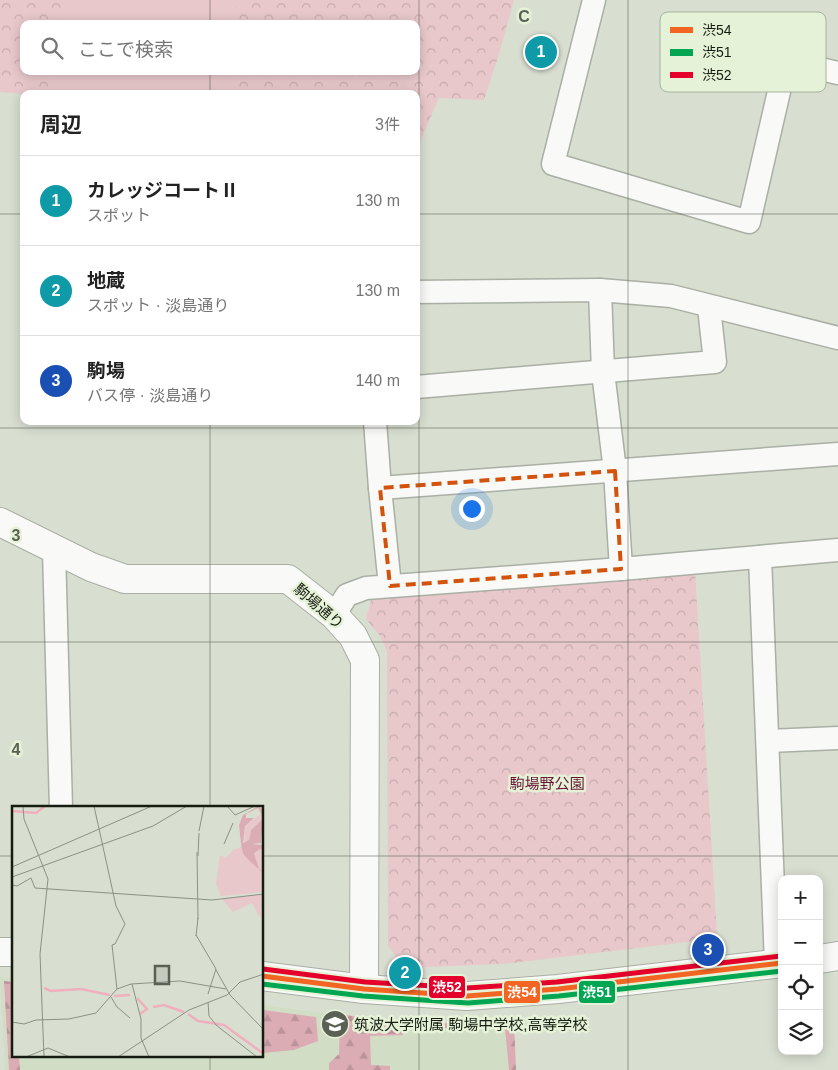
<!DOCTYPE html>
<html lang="ja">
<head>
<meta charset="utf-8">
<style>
  :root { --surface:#fff; --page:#f6f6f6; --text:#222; --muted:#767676; --line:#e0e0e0; --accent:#111827 }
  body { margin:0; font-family:Helvetica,"Noto Sans JP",sans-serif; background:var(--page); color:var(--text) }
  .controls { position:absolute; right:15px; bottom:15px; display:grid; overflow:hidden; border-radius:10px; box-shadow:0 2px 12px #0003 }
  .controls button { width:45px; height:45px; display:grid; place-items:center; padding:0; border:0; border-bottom:1px solid var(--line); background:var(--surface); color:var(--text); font:25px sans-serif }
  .you { position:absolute; left:471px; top:508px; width:18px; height:18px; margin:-12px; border:4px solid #fff; border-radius:50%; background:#1a73e8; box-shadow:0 0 0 8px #1a73e833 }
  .badge { display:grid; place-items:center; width:32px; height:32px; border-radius:50%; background:var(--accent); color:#fff; font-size:16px; font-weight:700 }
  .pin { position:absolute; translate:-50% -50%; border:2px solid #fff; box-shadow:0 1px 5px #0006 }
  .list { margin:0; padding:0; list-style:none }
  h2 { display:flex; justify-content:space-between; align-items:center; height:65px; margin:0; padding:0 20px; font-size:21px }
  h2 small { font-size:16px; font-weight:400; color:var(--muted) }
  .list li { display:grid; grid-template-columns:32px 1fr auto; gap:15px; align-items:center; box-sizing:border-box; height:90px; padding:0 20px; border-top:1px solid var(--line) }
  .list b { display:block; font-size:19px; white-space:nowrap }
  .list p { margin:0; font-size:16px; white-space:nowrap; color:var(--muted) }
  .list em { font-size:16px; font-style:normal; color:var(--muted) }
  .icon { flex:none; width:28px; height:28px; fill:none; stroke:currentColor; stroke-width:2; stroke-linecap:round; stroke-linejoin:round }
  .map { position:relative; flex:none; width:838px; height:1070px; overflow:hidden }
  .search { position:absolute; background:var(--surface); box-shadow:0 2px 12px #0003; left:20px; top:20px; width:400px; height:55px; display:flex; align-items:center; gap:12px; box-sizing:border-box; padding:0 18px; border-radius:10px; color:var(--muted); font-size:19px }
  .panel { position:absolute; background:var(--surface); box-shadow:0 2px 12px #0003; left:20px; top:90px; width:400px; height:335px; border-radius:10px }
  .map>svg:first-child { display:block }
  .built { fill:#d1ddc4 }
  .forest { fill:url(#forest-firs) }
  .park { fill:url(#park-crowns); fill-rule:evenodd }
  .garden { fill:#e8c8cb }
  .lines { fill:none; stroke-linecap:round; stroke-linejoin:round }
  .street-casing { stroke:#a9afa4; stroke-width:25 }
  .secondary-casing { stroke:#a9afa4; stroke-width:30 }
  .street { stroke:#f9faf8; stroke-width:22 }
  .secondary { stroke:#f9faf8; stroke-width:28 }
  .bus-1-casing { stroke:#e5f2d7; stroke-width:9 }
  .bus-2-casing { stroke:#e5f2d7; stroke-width:9 }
  .bus-3-casing { stroke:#e5f2d7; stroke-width:9 }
  .bus-1 { stroke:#f26522; stroke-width:5 }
  .bus-2 { stroke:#00a651; stroke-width:5 }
  .bus-3 { stroke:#e4002b; stroke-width:5 }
  .marked { fill:none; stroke:#d3530d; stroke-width:4; stroke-dasharray:10 6; stroke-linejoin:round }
  .grid { fill:none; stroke:#5b6055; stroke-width:1; stroke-opacity:0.55 }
  .labels { text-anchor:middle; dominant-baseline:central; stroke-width:5; stroke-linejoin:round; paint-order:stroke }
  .street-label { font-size:15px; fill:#171c12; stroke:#e5f2d7 }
  .park-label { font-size:15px; fill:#671435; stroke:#e5f2d7 }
  .poi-label { font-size:15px; fill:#171c12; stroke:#e5f2d7; text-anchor:start }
  .inset-river { fill:none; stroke:#f0afbe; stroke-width:2.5 }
  .inset-road { fill:none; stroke:#8b9185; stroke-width:1 }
  .view { fill:#5b6055; fill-opacity:0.15; stroke:#5b6055; stroke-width:2.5 }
  .inset-edge { fill:none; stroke:#171c12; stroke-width:2.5 }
  .key { fill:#e5f2d7; stroke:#a7b29c; stroke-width:1 }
  .key-label { font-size:14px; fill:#171c12 }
  .grid-label { font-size:16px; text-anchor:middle; font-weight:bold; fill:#5b6055; stroke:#e5f2d7; stroke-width:5; stroke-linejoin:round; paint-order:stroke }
  .line-badge { stroke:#e5f2d7; stroke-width:2 }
  .badge-label { font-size:14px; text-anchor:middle; font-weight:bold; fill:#fff }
</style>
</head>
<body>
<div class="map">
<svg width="838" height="1070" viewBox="0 0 838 1070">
  <defs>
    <pattern id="forest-firs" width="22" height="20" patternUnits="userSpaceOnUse" patternTransform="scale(1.25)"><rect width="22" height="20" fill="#dcacb5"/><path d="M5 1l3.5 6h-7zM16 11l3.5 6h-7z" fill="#bc939b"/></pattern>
    <pattern id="park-crowns" width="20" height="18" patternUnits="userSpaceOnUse" patternTransform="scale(1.25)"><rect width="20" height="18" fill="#e8c8cb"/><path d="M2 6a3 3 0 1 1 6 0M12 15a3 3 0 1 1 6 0" fill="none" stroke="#c6abad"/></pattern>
  </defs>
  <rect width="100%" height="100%" fill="#d8dfd1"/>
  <polygon class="built" points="0,977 14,979 14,1056 262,1056 263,1005 403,1024 514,1022 516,1070 5,1070"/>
  <g class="forest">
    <polygon points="4,981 14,982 14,1056 19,1056 20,1070 9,1070"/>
    <polygon points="263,1010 316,1017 318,1041 294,1050 263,1053"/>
    <polygon points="340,1014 403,1024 514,1022 516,1070 509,1070 505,1028 403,1028 403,1035 370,1036 371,1065 390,1066 390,1070 329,1070 329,1063 339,1054"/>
  </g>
  <g class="park">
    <path d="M0,0H514L498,57L484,100L439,98L416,151V94H24L0,92ZM24,24H416V71H24Z"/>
    <polygon points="695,570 717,936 695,941 503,964 424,967 399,961 388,946 387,651 380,636 366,619 371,600"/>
  </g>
  <g class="garden">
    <polygon points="62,0 236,0 234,24 60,24"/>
    <polygon points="55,71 229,71 227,94 53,94"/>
  </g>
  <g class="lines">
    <defs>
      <g id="street">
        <polyline points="594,0 553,164 749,222 786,61 838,73"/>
        <polyline points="600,290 603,372 615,471 621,569"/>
        <polyline points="416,292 600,290 671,296 838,338"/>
        <polyline points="416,387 715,362 709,307"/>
        <polyline points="375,421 380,488 390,586"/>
        <polyline points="380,488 838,454"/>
        <polyline points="54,550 61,808"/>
        <polyline points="760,557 776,964"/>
        <polyline points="334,615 347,595 366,588 621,569 838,550"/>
        <polyline points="768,741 838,738"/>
      </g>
      <g id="secondary">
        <polyline points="0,522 91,567 125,579 288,579 334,615 353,636 365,660 364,989"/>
        <polyline points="0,952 14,952"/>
        <polyline points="819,959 838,956"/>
        <polyline points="262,976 364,989 467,996 558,989 782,963"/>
      </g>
    </defs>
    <use href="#street" class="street-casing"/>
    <use href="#secondary" class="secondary-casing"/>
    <use href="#street" class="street"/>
    <use href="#secondary" class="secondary"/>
    <defs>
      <polyline id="bus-1" points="262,976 364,989 467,996 558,989 782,963"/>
      <polyline id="bus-2" points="262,984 363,996 468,1003 559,996 782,971"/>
      <polyline id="bus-3" points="263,969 365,982 467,988 557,982 781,956"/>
    </defs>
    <use href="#bus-1" class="bus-1-casing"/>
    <use href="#bus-2" class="bus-2-casing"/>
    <use href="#bus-3" class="bus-3-casing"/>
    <use href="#bus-1" class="bus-1"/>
    <use href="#bus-2" class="bus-2"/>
    <use href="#bus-3" class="bus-3"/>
  </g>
  <path class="marked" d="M615,471L621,569L390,586L380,488Z"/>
  <path class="grid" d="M210,0V24M419,0V1070M628,0V1070M210,71V94M0,214H24M416,214H838M210,421V808M0,428H838M0,642H838M0,856H14M262,856H838M210,1056V1070"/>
  <defs>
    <symbol id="school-disc" viewBox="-11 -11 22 22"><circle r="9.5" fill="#5b6055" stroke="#e5f2d7"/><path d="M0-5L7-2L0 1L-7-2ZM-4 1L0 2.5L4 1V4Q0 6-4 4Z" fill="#fff"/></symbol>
  </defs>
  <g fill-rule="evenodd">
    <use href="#school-disc" x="319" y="1008" width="32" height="32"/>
  </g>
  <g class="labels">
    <g class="street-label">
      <text transform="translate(319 606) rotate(41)">駒場通り</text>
    </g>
    <g class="park-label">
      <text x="547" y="783">駒場野公園</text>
    </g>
    <g class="poi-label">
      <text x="354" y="1024">筑波大学附属 駒場中学校,高等学校</text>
    </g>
  </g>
  <g transform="translate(12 806)">
    <rect width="251" height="251" fill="#d8dfd1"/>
    <path d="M251,6V13L239,24L237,34L232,38L233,20Z" fill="#e8c8cb"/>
    <path d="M245,1L251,3V11L246,2L234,8V12H242L233,20L231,37L237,34L239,24L251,13L249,37L240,38L250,39L251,70L230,47L227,19L231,9Z" fill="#dcacb5"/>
    <path d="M229,41L232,50L251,67V86L209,90L204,78L208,49L214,52L221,44ZM242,89L248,112L240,97L221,106L210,93Z" fill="#e8c8cb"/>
    <path d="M248,43L251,44V65L247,63L242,47ZM242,89H251L249,112L243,99Z" fill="#e8c8cb"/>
    <path class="inset-river" d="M0,5L24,7L33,0M32,182L39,185L69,183L98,189M102,190L118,189M125,192L135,203L128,208M141,201L152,199L172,206M176,208L186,215L212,219L252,248"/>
    <path class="inset-road" d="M11,0L12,13L36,73L28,148L32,251M82,0L104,100L113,118L103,138L100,139L105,183M215,0L223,9L243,0M187,25L192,0M212,38L221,17M185,46L186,113M186,50L187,27M0,61L140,0M0,71L141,20L175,0M0,79L5,80L19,72L23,82L200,94L252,88M184,129L204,163L196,188M184,130L186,112M204,164L218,189L252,224M120,178L129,213V232L137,251M99,191L105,201L118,212M196,196L197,210L204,219L245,251M24,214L57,213L84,207L105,183L119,178L168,175L214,183M0,216L12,218L24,214M14,251L36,242L58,251M106,251L177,204L215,189L228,176L252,168"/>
    <path class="view" d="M143,160H157V178H143Z"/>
    <rect width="251" height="251" class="inset-edge"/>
  </g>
  <rect x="660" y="12" width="166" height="80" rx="8" class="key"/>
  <rect x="670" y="27" width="23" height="6" fill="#f26522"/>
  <rect x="670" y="49" width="23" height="7" fill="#00a651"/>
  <rect x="670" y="72" width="23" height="6" fill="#e4002b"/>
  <g class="key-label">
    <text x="702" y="35">渋54</text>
    <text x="702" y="57">渋51</text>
    <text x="702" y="80">渋52</text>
  </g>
  <g class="grid-label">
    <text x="524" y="22">C</text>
    <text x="16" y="541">3</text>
    <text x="16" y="755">4</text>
  </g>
  <g class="line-badge">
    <rect x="428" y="975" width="38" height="24" rx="5" fill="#e4002b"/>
    <rect x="503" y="980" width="38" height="24" rx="5" fill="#f26522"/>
    <rect x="578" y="980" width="38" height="24" rx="5" fill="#00a651"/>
  </g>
  <g class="badge-label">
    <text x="447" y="992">渋52</text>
    <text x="522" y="997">渋54</text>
    <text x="597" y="997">渋51</text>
  </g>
</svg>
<div class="controls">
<button>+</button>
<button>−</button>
<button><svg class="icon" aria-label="locate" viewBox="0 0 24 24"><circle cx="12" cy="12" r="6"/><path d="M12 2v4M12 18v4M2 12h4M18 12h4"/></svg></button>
<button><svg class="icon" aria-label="layers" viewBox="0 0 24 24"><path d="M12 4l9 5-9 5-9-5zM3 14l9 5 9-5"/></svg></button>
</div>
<div class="you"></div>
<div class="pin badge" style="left:541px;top:52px;background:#0f9aa8">1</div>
<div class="pin badge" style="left:405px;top:973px;background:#0f9aa8">2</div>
<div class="pin badge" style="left:708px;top:950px;background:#1a4fb4">3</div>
<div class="search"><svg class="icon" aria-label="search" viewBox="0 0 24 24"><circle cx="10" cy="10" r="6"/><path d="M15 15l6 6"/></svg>ここで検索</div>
<section class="panel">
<h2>周辺<small>3件</small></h2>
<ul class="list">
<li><span class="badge" style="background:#0f9aa8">1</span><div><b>カレッジコートⅡ</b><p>スポット</p></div><em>130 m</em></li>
<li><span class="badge" style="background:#0f9aa8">2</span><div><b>地蔵</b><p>スポット · 淡島通り</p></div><em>130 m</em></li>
<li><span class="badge" style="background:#1a4fb4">3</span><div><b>駒場</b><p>バス停 · 淡島通り</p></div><em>140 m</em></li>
</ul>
</section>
</div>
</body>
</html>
